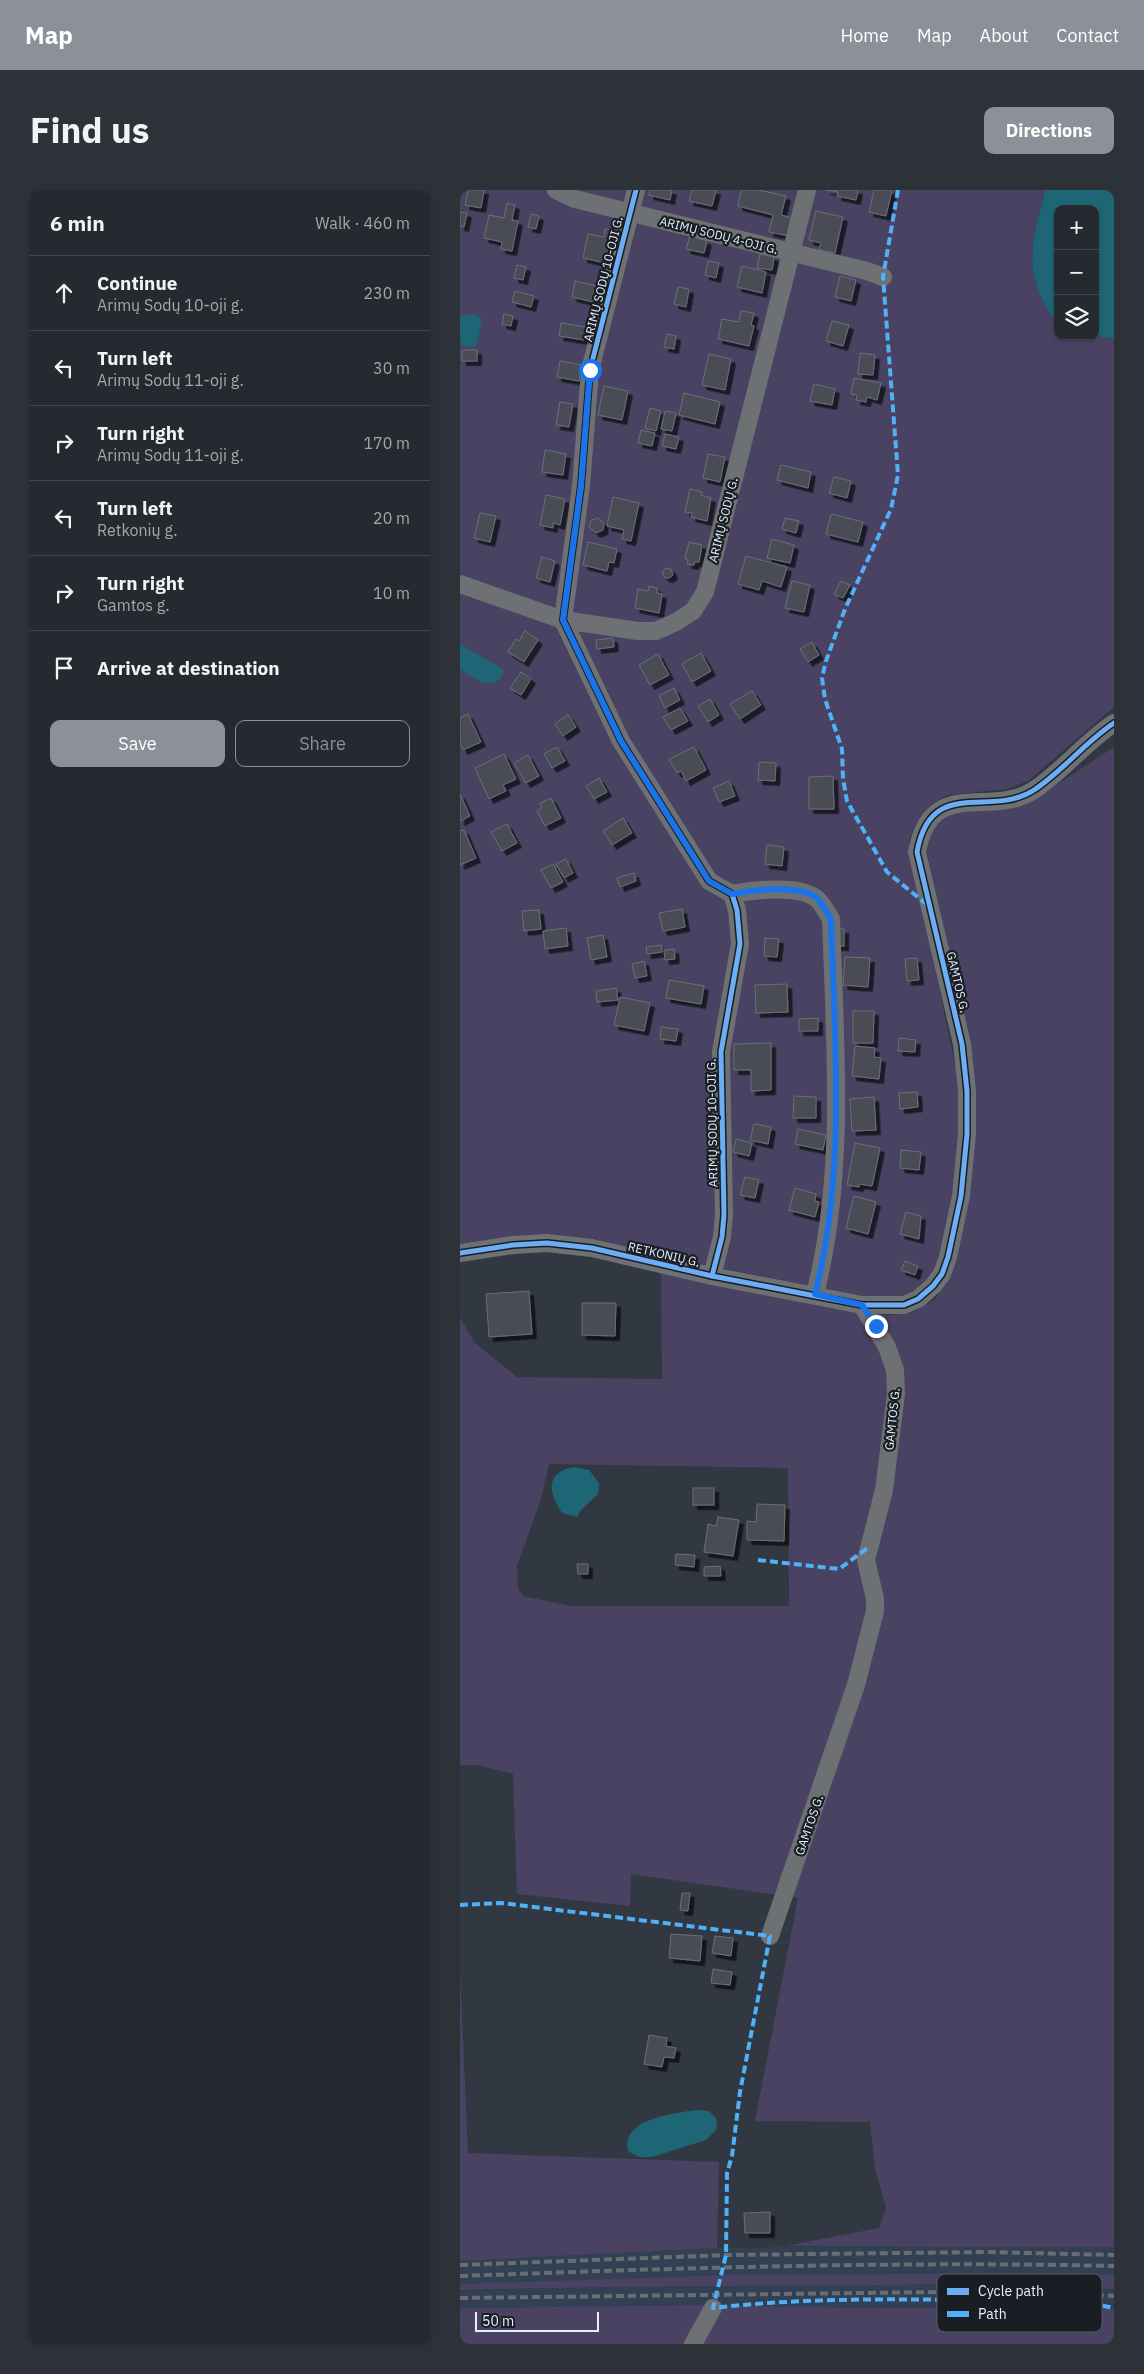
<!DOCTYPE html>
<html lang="en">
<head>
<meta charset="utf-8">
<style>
  :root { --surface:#252a31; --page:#2d3239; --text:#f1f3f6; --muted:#a3a7ab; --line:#42464d; --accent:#8c9099 }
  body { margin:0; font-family:"IBM Plex Sans",sans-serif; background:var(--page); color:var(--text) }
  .controls { position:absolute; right:15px; top:15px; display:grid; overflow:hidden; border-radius:10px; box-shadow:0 1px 4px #0004 }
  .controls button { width:45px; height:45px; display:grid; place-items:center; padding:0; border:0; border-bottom:1px solid var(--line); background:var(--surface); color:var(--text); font:25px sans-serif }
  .scale { position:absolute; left:15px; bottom:12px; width:124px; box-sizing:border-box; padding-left:5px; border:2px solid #e7eff9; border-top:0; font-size:14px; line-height:18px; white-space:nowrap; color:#e7eff9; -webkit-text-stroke:4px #191e25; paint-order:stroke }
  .stop { position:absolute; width:15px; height:15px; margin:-11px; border:4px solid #1a73e8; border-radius:50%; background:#fff }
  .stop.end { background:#1a73e8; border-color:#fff; box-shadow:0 1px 5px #0008 }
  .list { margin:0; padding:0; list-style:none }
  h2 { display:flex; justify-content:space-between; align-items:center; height:65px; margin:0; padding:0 20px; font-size:21px }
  h2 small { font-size:16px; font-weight:400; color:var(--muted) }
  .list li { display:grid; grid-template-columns:32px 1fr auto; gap:15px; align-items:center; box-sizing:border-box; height:75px; padding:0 20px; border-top:1px solid var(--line) }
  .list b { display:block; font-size:19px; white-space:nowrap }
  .list p { margin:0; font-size:16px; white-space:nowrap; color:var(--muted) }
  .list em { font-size:16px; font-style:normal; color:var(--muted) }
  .actions { display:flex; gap:10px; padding:15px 20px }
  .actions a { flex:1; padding:11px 0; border:1px solid var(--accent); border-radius:10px; text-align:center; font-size:18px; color:var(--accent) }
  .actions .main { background:var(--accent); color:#fff }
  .icon { flex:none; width:28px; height:28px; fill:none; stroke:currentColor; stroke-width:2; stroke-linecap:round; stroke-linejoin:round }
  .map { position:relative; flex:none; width:654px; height:2154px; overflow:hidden; border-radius:10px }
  header { display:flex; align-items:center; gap:30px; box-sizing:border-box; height:70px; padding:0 25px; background:var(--accent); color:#fff }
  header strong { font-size:24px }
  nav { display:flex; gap:28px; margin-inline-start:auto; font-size:18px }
  .intro { display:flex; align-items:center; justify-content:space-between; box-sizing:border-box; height:120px; padding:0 30px }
  h1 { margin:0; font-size:35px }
  .button { padding:12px 22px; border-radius:10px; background:var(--accent); color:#fff; font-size:18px; font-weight:700 }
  main { display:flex; gap:30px; padding:0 30px }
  aside { flex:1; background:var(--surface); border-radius:10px; box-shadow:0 1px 4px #0004 }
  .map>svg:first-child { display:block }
  .built { fill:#314053 }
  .green { fill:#494262; fill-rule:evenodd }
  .water { fill:#1e6675 }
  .building { fill:#484c54; stroke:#6b6f77; filter:url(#shadow) }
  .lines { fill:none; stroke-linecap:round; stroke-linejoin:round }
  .minor { stroke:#6d7174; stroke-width:18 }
  .rail { stroke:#686e73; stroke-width:4; stroke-dasharray:8 4; stroke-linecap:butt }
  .quiet { stroke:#4fb1f8; stroke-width:4; stroke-dasharray:8 4; stroke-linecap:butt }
  .cycleway-casing { stroke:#191e25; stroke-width:8 }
  .cycleway { stroke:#6dadf4; stroke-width:5 }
  .route { stroke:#1a73e8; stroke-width:6 }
  .labels { text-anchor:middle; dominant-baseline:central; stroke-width:4.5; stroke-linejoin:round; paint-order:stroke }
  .street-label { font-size:12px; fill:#e7eff9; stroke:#191e25 }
  .key { fill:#191e25; stroke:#575d65; stroke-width:1 }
  .key-label { font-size:14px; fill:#e7eff9 }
</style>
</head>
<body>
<header>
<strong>Map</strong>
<nav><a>Home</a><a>Map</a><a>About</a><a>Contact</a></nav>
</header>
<div class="intro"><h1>Find us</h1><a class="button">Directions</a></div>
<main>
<aside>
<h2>6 min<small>Walk · 460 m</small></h2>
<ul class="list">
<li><svg class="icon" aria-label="ahead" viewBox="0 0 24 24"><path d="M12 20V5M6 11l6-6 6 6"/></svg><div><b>Continue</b><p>Arimų Sodų 10-oji g.</p></div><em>230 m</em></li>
<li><svg class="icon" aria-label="left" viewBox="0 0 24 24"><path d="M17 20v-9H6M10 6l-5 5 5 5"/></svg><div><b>Turn left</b><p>Arimų Sodų 11-oji g.</p></div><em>30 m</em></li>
<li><svg class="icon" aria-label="right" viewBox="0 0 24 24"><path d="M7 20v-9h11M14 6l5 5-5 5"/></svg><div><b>Turn right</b><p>Arimų Sodų 11-oji g.</p></div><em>170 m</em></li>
<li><svg class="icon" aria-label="left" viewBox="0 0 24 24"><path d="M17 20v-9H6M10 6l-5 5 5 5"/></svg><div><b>Turn left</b><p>Retkonių g.</p></div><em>20 m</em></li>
<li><svg class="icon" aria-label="right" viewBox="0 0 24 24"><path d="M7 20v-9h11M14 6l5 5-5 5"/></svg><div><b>Turn right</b><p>Gamtos g.</p></div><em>10 m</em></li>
<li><svg class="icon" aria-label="arrive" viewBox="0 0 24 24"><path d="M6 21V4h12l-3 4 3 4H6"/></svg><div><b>Arrive at destination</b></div></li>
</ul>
<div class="actions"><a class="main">Save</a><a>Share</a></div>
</aside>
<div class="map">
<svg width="654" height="2154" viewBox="0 0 654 2154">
  <defs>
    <filter id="shadow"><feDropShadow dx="4.5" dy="4.5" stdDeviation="0" flood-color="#0009"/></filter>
  </defs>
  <rect width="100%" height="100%" fill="#313841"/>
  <g class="built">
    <polygon points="423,2055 654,2057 654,2085 609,2083 0,2094 0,2071 257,2058"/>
    <polygon points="548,2094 654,2099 654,2119 480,2116 344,2118 246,2115 0,2118 0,2101 155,2097"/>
  </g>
  <g class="green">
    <path d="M0,0H585C576,41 563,69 582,109C587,118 589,125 598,130V146H635L654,149V517L568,591L547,599L487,605L470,615L456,634L449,651V668L459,701L498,890V970L482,1063L472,1084L457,1099L440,1107L413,1109L183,1062L135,1049L76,1046L40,1048L0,1054Z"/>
    <path d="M654,557V2057L325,2056L419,2038L426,2018L415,1978L410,1932L295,1931L338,1708L171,1684L170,1716L57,1704L53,1584L18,1575H0V1128L15,1153L57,1187L202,1189L201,1082L400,1122L429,1125L452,1123L475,1109L487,1093L500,1053L514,942L511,872L466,658L476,632L489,623L504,618L546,619L569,613ZM89,1274L328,1278L329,1416H110L63,1406L58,1398L57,1376L81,1309Z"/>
    <polygon points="0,1779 8,1963 259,1972 257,2058 0,2071"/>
    <polygon points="609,2083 654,2085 654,2099 548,2094 155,2097 0,2100 0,2094 272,2085"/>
    <path d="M246,2115C382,2119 518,2117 654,2119V2154H0V2118Z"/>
  </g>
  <g class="water">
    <path d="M585,0H654V149L635,146V19H598V130C589,125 587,118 582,109C563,69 576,41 585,0Z"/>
    <polygon points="6,125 16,125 22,129 17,155 13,157 3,156 0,150 0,126"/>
    <path d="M0,454L43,479V485C30,502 15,489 0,479Z"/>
    <path d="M114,1277L129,1280L139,1293L138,1304L121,1320L117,1327L102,1323C89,1302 84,1283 114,1277Z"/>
    <path d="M235,1920L249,1921L256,1928L257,1939L246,1950L192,1967H178L168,1961C161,1928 214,1924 235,1920Z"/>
  </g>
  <g class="building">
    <polygon points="8,0 24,0 21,18 5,15"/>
    <polygon points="190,0 212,0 210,10 189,5"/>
    <polygon points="232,0 256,0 252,16 229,11"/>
    <polygon points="281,0 298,0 326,6 321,25 333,28 329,46 309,42 313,25 278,16"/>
    <polygon points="366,0 398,0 396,10 377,6 378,2"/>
    <polygon points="414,0 432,0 426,26 409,22"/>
    <polygon points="47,13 55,15 52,30 58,31 52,61 41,59 42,52 24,48 29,25 44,28"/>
    <polygon points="356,21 383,27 375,63 359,60 361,53 349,50"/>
    <polygon points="0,22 7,23 4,37 0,36"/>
    <polygon points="71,24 79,26 76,39 68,37"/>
    <polygon points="145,39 157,41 149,74 123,68 128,44 144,47"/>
    <polygon points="230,46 247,51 244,63 226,59"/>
    <polygon points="300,64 314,67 312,80 297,78"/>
    <polygon points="248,71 259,73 256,88 245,85"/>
    <polygon points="57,75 66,77 63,90 54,88"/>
    <polygon points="282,76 306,82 302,103 277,97"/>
    <polygon points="380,86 396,90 391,111 375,107"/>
    <polygon points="115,91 137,96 133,112 112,107"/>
    <polygon points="218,97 229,99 226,117 214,114"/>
    <polygon points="55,101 74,106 71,117 52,112"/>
    <polygon points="281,121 294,123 291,135 294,136 289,156 258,149 262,129 279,132"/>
    <polygon points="44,124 53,126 51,136 42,134"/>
    <polygon points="372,131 389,135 383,156 366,151"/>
    <polygon points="101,133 126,137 124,150 99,146"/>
    <polygon points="207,144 216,146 214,159 204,157"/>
    <rect x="2" y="160" width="15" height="11"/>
    <polygon points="400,163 415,165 413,185 398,184"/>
    <polygon points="249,164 271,169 265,200 242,195"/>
    <polygon points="100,171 122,175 119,191 97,187"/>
    <polygon points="394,188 421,193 417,210 407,207 406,212 396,210 397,205 391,204"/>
    <polygon points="354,194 375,199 372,215 350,211"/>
    <polygon points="144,196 168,201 162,230 138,225"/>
    <polygon points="224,203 260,212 255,234 219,225"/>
    <polygon points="100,212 113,214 109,237 96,235"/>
    <polygon points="190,218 201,221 196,241 185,238"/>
    <polygon points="205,221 216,223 212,241 201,239"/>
    <polygon points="181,240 195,243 192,256 178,253"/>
    <polygon points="205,244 219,247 216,259 202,256"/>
    <polygon points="85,260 106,264 103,285 82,282"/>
    <polygon points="248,264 265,267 260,292 243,288"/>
    <polygon points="321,275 351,282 348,298 317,290"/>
    <polygon points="374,287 391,291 387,308 369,303"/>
    <polygon points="230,299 242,302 241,305 251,308 247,331 231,327 232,323 225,322"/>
    <polygon points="86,305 105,309 100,335 93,333 93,338 80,335"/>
    <polygon points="153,307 179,313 171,351 162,349 164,340 147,336"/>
    <polygon points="20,323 36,326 30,352 14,348"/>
    <polygon points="371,324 403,332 398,352 366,344"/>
    <polygon points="138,328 144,333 143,340 136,343 129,337 131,330"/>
    <polygon points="325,328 339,331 336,343 322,339"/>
    <polygon points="312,349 334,355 330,373 307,368"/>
    <polygon points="128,352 157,359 154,373 149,372 147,381 123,375"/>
    <polygon points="229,352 242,355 239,372 235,372 234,375 227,374 228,370 225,369"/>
    <polygon points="286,366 327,377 321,397 302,391 299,400 278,394"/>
    <polygon points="82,367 95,371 90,392 76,388"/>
    <polygon points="206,378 211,379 213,385 209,388 204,387 202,382"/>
    <polygon points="332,391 350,395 344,422 325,418"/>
    <polygon points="381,391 390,395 383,408 374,404"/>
    <polygon points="189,396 197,398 197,403 202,404 199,423 175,418 178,399 188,401"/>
    <polygon points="65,441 78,450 64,472 48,462 56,449 59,451"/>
    <polygon points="153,448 154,457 137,459 136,450"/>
    <polygon points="352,452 359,465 348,472 340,459"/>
    <polygon points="241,463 251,481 232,492 222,474"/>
    <polygon points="198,464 209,485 190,495 179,475"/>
    <polygon points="61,482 71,489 61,505 50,498"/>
    <polygon points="214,498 220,510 205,518 199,506"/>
    <polygon points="292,501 301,515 280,529 270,514"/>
    <polygon points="250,509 259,525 248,532 238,516"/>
    <polygon points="220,518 228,531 211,540 203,527"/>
    <polygon points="8,524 21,552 3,560 0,553 0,528"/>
    <polygon points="108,525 116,537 103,546 95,534"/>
    <polygon points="97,557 105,571 92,578 84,564"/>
    <polygon points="234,557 246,580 226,591 221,581 217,583 209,569"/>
    <polygon points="44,564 56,589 43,595 46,601 29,609 15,578"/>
    <polygon points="68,565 79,586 66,593 54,573"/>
    <polygon points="299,572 316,573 315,591 298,590"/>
    <polygon points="373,586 374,619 349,619 349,587"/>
    <polygon points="139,588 147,602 134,609 126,596"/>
    <polygon points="269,591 275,606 259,612 253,598"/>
    <polygon points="0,604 10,626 0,631"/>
    <polygon points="91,608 101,628 85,636 77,621 82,618 80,613"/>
    <polygon points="163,628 172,643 152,655 143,641"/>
    <polygon points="47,634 57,653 42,661 31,642"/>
    <polygon points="4,640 16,668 0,675 0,641"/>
    <polygon points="307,655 324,657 322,676 305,674"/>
    <polygon points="106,669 113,683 104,688 96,674"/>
    <polygon points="93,674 103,692 91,698 81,680"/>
    <polygon points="174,683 176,691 160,697 157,688"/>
    <polygon points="222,719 225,737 203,741 199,723"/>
    <polygon points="79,720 81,739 64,741 62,721"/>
    <polygon points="106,738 108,756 85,759 83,741"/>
    <rect x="374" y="739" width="10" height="17"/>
    <polygon points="143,745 147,767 131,770 127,748"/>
    <polygon points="305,748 319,749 317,767 304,766"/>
    <polygon points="201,755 202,762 187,764 186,757"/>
    <polygon points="214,759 215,769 205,770 204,760"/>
    <polygon points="385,767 410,768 408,797 383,795"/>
    <polygon points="457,768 459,790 447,791 445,769"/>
    <polygon points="184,771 187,786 175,788 172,774"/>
    <polygon points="209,790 244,796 241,814 206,808"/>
    <polygon points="327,794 328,822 296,823 295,795"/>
    <polygon points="156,798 158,810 137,812 136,801"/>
    <polygon points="160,807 190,813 184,841 154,835"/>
    <polygon points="393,821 414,821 413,853 393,853"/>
    <polygon points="358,828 358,841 339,841 339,829"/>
    <polygon points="201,837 218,839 216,851 200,849"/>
    <polygon points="439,848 456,850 455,862 438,861"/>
    <polygon points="311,853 311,900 291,901 291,880 274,880 274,854"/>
    <polygon points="395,856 415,858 414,867 421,868 419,889 392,886"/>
    <polygon points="457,902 458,917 440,919 439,903"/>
    <polygon points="334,906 356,907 356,928 333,928"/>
    <polygon points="414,907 416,940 392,941 390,909"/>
    <polygon points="294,934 311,937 308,954 290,950"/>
    <polygon points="338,939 366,945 363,960 335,954"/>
    <polygon points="276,949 292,953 289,966 273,962"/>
    <polygon points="395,953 420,958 412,996 399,994 399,997 387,995"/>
    <polygon points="441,960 461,962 459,980 440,978"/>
    <polygon points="285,987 299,990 295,1008 280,1005"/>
    <polygon points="335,998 356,1004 355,1011 359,1012 355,1027 329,1020"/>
    <polygon points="394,1006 416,1012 408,1044 386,1038"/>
    <polygon points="446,1022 461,1026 459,1049 440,1044"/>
    <polygon points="445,1071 458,1076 455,1085 441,1080"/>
    <polygon points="69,1101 72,1144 29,1147 26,1104"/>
    <polygon points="122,1113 156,1113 155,1146 122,1145"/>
    <rect x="233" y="1298" width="21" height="17"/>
    <polygon points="297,1314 325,1315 324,1351 287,1350 287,1331 296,1332"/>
    <polygon points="258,1327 279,1330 273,1366 244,1362 248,1334 256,1336"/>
    <polygon points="216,1364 235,1365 234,1377 215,1375"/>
    <polygon points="117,1374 128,1374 128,1384 118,1384"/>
    <polygon points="260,1376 261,1386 244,1386 244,1377"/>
    <polygon points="222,1703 230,1703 228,1721 220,1720"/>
    <polygon points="211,1744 242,1746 240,1771 209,1768"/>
    <polygon points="255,1746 273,1748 271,1766 252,1763"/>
    <polygon points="253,1779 272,1782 270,1795 251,1793"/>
    <polygon points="189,1845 207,1848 206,1856 216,1858 214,1868 204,1867 202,1877 184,1874"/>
    <polygon points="310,2022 310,2043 285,2043 284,2023"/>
  </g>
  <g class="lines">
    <g class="minor">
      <polyline points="96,0 115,9 407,81 423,87"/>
      <polyline points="176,0 130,180 121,296 103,430 161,551 249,691 272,704 277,720 280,754 261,862 264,1025 262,1047 252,1086"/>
      <polyline points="0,394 103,430 178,441 196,441 216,432 233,421 245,402 347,0"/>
      <path d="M272,704C292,700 342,694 358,710C363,715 367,723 371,729C375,854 386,982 355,1104"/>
      <path d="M0,1063L53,1055L87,1053L132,1058L252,1086L402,1115H444L458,1109L473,1096L482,1084L488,1067L501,1006L507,944V901L502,854L457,662C471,585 530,629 574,600C603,581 625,552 654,533"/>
      <polyline points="310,1746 396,1495 415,1421 415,1409 406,1370 424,1300 436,1204 435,1180 427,1157 402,1115"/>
      <polyline points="233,2154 253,2118"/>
    </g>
    <g class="rail">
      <polyline points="0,2075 266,2065 526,2062 654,2065"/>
      <path d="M0,2086C218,2078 436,2071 654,2076"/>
      <polyline points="0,2108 480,2102 604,2102 654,2106"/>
    </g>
    <g class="quiet">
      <polyline points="438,0 423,87 438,285 431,319 385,419 366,471 362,488 365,509 382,559 383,589 387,611 427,682 470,717"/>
      <polyline points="298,1370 379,1379 409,1357"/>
      <path d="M0,1715L41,1713L310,1746L280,1902L272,1966L267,1983L266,2065L253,2118C375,2104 501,2111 624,2112L654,2118"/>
    </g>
    <defs>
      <g id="cycleway">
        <polyline points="176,0 130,180 121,296 103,430 161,551 249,691 272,704 277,720 280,754 261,862 264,1025 262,1047 252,1086"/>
        <path d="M0,1063L53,1055L87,1053L132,1058L252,1086L402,1115H444L458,1109L473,1096L482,1084L488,1067L501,1006L507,944V901L502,854L457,662C471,585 530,629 574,600C603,581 625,552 654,533"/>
      </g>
    </defs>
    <use href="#cycleway" class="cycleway-casing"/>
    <use href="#cycleway" class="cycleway"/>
  </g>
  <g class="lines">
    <path class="route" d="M130,180L121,296L103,430L161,551L249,691L272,704C292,700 342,694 358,709C363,715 367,723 371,729C375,854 386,982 355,1104L402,1115L416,1136"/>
  </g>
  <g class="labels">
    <g class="street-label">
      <text transform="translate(259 45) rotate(14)">ARIMŲ SODŲ 4-OJI G.</text>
      <text transform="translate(143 89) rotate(-76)">ARIMŲ SODŲ 10-OJI G.</text>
      <text transform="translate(263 330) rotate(-76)">ARIMŲ SODŲ G.</text>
      <text transform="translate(498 792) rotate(77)">GAMTOS G.</text>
      <text transform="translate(252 933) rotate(-91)">ARIMŲ SODŲ 10-OJI G.</text>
      <text transform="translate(204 1064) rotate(13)">RETKONIŲ G.</text>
      <text transform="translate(432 1229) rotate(-84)">GAMTOS G.</text>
      <text transform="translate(349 1635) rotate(-71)">GAMTOS G.</text>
    </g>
  </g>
  <rect x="477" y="2084" width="165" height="58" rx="8" class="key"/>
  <rect x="487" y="2098" width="22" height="7" fill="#6dadf4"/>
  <rect x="487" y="2121" width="22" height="6" fill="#4fb1f8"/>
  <g class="key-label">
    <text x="518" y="2106">Cycle path</text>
    <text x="518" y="2129">Path</text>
  </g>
</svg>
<div class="controls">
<button>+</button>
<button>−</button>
<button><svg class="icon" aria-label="layers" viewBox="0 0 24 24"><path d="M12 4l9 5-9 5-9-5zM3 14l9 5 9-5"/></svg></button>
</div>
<div class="scale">50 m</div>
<div class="stop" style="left:130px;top:180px"></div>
<div class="stop end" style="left:416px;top:1136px"></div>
</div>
</main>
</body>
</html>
